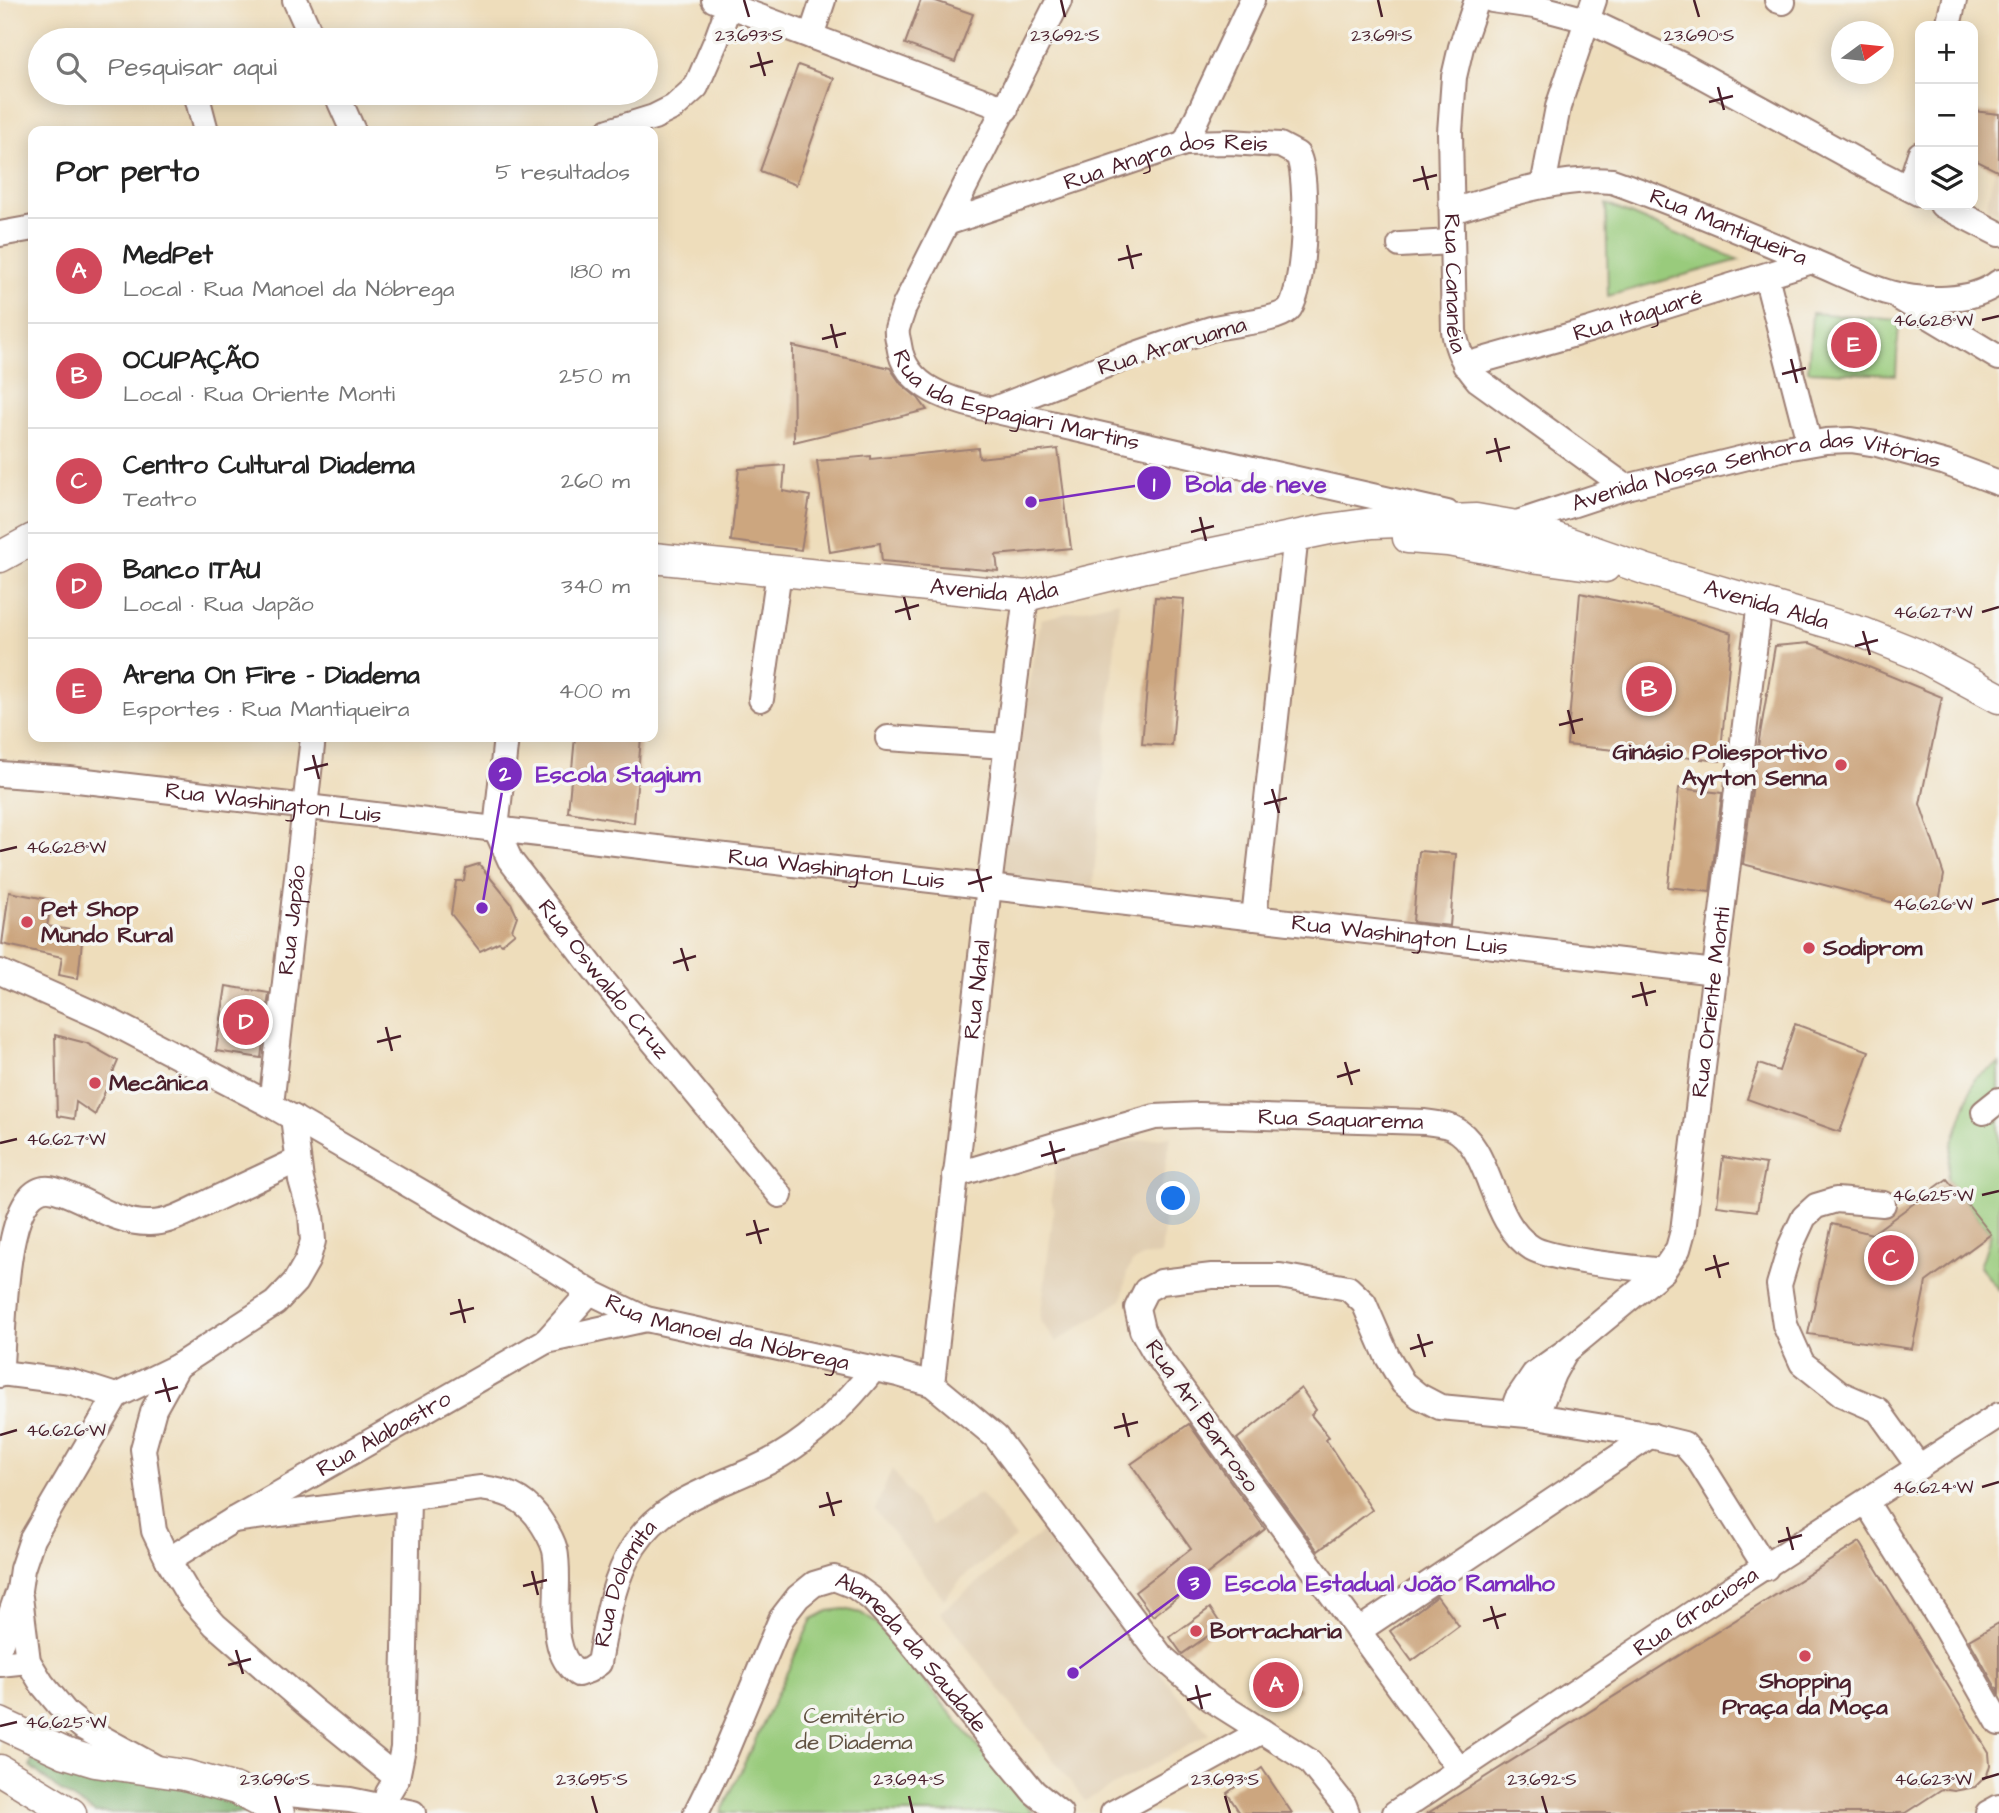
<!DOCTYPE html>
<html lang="pt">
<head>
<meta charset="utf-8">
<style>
  :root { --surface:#fff; --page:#f2f2f2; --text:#222; --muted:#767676; --line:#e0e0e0; --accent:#d1495b }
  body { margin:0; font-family:"Architects Daughter",sans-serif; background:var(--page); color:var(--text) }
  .controls { position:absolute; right:21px; top:21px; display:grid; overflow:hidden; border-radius:14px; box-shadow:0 4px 18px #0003 }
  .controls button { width:63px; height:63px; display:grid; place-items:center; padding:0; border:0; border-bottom:2px solid var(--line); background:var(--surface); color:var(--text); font:35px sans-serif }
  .compass { position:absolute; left:1831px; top:21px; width:63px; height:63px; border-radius:50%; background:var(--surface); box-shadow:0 4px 18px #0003; rotate:75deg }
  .you { position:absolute; left:1174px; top:1199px; width:24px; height:24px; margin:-18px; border:5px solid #fff; border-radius:50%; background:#1a73e8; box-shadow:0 0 0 10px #1a73e833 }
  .badge { display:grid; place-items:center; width:46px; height:46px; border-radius:50%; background:var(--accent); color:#fff; font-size:23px; font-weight:700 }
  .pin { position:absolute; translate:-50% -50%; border:4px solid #fff; box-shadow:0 2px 7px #0006 }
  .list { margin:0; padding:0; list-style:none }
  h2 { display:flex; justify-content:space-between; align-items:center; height:91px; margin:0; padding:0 28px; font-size:30px }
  h2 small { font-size:23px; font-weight:400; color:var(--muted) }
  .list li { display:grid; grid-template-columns:46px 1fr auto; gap:21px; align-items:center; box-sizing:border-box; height:105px; padding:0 28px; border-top:2px solid var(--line) }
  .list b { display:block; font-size:26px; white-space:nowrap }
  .list p { margin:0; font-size:23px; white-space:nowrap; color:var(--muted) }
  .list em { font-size:23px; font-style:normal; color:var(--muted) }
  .icon { flex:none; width:38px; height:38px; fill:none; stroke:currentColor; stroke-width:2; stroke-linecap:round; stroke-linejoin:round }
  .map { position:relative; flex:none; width:1999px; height:1813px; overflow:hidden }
  .search { position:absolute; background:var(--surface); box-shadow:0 4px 18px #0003; left:28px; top:28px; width:630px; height:77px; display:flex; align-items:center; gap:18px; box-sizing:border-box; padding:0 24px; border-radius:38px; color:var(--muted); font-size:26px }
  .panel { position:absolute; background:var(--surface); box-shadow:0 4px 18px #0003; left:28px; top:126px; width:630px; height:616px; border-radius:14px }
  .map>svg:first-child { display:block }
  .built { fill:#e0cdb1 }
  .green { fill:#99cb7b; stroke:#727553; stroke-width:2 }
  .forest { fill:#7aaf6b; stroke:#62674b; stroke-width:2 }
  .building { fill:#cca67f }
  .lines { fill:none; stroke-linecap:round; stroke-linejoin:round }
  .minor-casing { stroke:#9c7e73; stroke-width:28 }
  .major-casing { stroke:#9c7e73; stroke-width:33 }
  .minor { stroke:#fff; stroke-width:24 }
  .major { stroke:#fff; stroke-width:30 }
  .ticks { fill:none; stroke:#4a1f2b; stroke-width:2.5 }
  .poi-dot { fill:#d1495b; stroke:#f6f6f2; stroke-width:2.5 }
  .labels { text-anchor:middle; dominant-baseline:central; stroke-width:7; stroke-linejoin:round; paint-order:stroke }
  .street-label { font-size:23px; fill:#4a1f2b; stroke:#f6f6f2 }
  .poi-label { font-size:23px; font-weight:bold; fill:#4a1f2b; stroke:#f6f6f2; text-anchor:start }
  .park-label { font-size:23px; fill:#625343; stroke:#f6f6f2 }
  .ticks-label { font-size:18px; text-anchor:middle; fill:#4a1f2b; stroke:#f6f6f2; stroke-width:7; stroke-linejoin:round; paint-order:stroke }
  .leader { fill:none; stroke:#7b2cbf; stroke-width:2.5 }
  .callout-dot { fill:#7b2cbf; stroke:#f6f6f2; stroke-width:2.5 }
  .mark-label { font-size:21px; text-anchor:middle; font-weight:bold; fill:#fff }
  .callout-label { font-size:24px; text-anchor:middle; font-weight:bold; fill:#7b2cbf; stroke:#f6f6f2; stroke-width:7; stroke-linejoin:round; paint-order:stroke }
</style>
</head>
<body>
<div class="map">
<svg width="1999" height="1813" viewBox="0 0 1999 1813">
  <rect width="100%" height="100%" fill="#f6f6f2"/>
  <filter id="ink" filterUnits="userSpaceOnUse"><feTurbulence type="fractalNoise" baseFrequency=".0143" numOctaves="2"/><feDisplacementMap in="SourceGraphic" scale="14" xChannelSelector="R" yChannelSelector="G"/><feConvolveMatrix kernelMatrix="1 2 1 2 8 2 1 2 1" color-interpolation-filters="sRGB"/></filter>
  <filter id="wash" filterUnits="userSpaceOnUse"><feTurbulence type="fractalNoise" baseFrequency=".00686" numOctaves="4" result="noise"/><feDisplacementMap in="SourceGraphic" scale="28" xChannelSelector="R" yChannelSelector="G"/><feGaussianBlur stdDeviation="1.57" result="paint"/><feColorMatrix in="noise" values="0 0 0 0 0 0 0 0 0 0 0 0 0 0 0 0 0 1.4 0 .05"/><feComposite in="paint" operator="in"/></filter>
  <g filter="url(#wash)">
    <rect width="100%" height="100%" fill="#edb"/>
    <g class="built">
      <polygon points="1999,151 1999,214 1986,207"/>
      <polygon points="1119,601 1092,897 995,885 1041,619"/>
      <polygon points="1171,1136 1160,1195 1167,1197 1161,1255 1144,1256 1132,1263 1127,1272 1122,1300 1056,1342 1040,1320 1054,1208 1051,1199 1058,1152"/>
      <polygon points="892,1469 932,1525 980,1493 1016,1538 963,1577 944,1599 875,1510"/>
      <polygon points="1046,1529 1209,1734 1085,1801 940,1612"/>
    </g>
    <g class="green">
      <polygon points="1606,204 1739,260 1608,296"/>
      <polygon points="1812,313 1899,320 1896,375 1808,371"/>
      <polygon points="1999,1064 1999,1290 1980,1267 1991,1234 1947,1179 1952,1145 1975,1078"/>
      <polygon points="844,1609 861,1613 876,1623 1033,1813 721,1813 812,1619 828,1611"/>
    </g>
    <polygon class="forest" points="34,1755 44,1755 217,1792 260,1813 95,1813 56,1788 30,1766"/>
    <g id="blocks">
      <g class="building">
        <polygon points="921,0 933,0 973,14 955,62 905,44"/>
        <polygon points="798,65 834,78 796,185 760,171"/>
        <polygon points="1973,111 1999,114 1999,172 1973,159"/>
        <polygon points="793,346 890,368 901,384 918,398 927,410 794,442"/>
        <polygon points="978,448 979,458 1058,449 1071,548 996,555 998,571 882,561 880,543 830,552 817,461 871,456 871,459"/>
        <polygon points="785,465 783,491 810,496 801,550 731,541 739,469"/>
        <polygon points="1580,593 1651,608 1732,633 1720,761 1567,745"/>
        <polygon points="1155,597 1184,599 1172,746 1142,744"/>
        <polygon points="1810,643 1942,697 1920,804 1944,875 1938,907 1906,906 1743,864 1756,758 1775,646"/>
        <polygon points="575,737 641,737 634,823 568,812"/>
        <polygon points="1679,788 1722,793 1710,892 1668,887"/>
        <polygon points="1419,851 1456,854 1450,926 1413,922"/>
        <polygon points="479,864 511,903 517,916 512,930 515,933 502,944 499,942 480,951 451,914 456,881 464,881 466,868"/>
        <polygon points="9,892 52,900 47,926 83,932 78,979 59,975 62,957 2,944"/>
        <polygon points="226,986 269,993 261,1058 216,1051"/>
        <polygon points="1795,1024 1869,1051 1840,1132 1747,1099 1759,1064 1779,1071"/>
        <polygon points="55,1035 86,1043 118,1061 95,1115 76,1102 74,1119 57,1116"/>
        <polygon points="1723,1157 1766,1164 1757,1211 1717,1206"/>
        <polygon points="1947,1179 1991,1234 1926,1282 1912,1349 1808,1334 1832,1224 1872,1234"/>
        <polygon points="1301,1388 1316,1410 1311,1415 1329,1437 1326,1440 1372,1510 1318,1551 1237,1439"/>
        <polygon points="1189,1424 1265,1529 1153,1616 1135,1592 1191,1549 1131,1464"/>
        <polygon points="1860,1542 1989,1753 1990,1765 1987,1775 1975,1787 1954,1791 1942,1789 1905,1813 1428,1813"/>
        <polygon points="1437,1596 1459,1626 1412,1661 1390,1631"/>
        <polygon points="1210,1608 1222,1626 1182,1654 1170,1637"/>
        <polygon points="1999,1623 1999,1693 1969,1640"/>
        <polygon points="1280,1661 1300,1690 1271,1708 1253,1681"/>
        <polygon points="1262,1768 1292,1813 1240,1813 1227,1793"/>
      </g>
    </g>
  </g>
  <g filter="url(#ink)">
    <use href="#blocks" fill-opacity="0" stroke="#9c7e73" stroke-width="2"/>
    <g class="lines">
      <defs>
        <g id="minor">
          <polyline points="295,0 313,40"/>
          <polyline points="714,0 1006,109"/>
          <path id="s1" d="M1059,0L904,307C902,314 899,321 897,329C896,334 898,339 899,345C905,390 955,401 992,410L1447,513"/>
          <path id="s2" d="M1477,0L1461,47L1454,77L1450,132L1454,331C1457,351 1464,364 1478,380L1626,487"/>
          <polyline points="1492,0 1534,6 1587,20 1682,65 1881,174 1920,194"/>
          <polyline points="1777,0 1783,2"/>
          <polyline points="1948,26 1954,0"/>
          <polyline points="811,36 823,0"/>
          <polyline points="196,93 206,131"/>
          <polyline points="336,93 353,131"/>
          <polyline points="609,131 654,117 674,107 696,87 716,41 731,0"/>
          <polyline points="1185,143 1252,0"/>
          <polyline points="1543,186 1558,107 1594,0"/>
          <polyline points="1909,188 1920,154"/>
          <polyline points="1942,205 1999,234"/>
          <path id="s3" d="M1452,211C1503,196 1558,176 1612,181C1681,205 1748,235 1816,263C1840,273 1865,286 1890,293C1922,302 1973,303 1999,282"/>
          <path id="s4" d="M950,222L1185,143L1229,142L1280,145L1297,154C1310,173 1305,294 1288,310C1275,322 1231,323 1211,329C1136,352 1065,381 992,410"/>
          <polyline points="0,234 33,228"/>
          <polyline points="1400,245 1451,242"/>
          <polyline points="1766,276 1809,442"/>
          <polyline points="1901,299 1999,358"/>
          <path id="s5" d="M1465,365L1589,330L1812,261"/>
          <path id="s6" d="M1511,525L1626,487L1780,449L1826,441L1851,440L1877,444L1946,463L1999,483"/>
          <polyline points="761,699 779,571"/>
          <path id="s7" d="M506,737L496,829L510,860L605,983L780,1195"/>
          <polyline points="888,738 1006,746"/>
          <path id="s8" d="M0,774L69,779L1715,972"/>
          <polyline points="1254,918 1296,535"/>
          <path id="s9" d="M0,972L106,1019L271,1105L556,1270L590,1292L646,1319L898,1374L932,1384L996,1437L1161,1656L1211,1699L1309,1761L1344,1805L1347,1813"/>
          <path id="s10" d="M271,1105L313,737"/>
          <polyline points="1984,1112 1999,1100"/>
          <path id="s11" d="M955,1175L1055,1145L1155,1117L1199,1115L1424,1122C1433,1123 1443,1124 1451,1127C1493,1146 1488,1221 1532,1248C1552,1260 1636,1268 1663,1271"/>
          <polyline points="1883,1204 1836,1200 1816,1206 1804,1217 1791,1245 1779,1285 1785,1325 1802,1363 1841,1394 1878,1410 1919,1467"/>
          <polyline points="546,1341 646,1319"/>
          <polyline points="178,1366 154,1409 143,1449 154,1531 168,1560 190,1597 215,1625 312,1709 397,1778"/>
          <polyline points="1,1373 72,1382 116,1396"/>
          <path d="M0,1375C5,1339 0,1173 55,1190C88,1199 114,1224 150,1223C172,1223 195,1208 215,1199C243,1186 270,1173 298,1160"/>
          <path id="s12" d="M932,1384L989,886L1026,596"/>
          <path id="s13" d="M1512,1413L1517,1399L1534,1374L1565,1352L1663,1271L1678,1249L1683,1231L1760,602"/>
          <polyline points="1536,1416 1553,1374 1563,1356"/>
          <polyline points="1866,1502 1945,1628 1999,1723"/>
          <path id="s14" d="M233,1520L481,1488C505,1491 522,1497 537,1516C544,1526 552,1538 555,1550C563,1588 543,1649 578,1674L589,1670L599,1663C606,1624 612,1580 634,1546C669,1492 730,1486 781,1455C818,1433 847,1402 874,1369"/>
          <path id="s15" d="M168,1560L233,1520L546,1341L590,1292"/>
          <polyline points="20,1597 28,1661 42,1684 66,1713 84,1728 155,1767"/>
          <polyline points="1358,1631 1651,1435"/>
          <polyline points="0,1645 19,1590 22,1569 32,1539 116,1396 178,1366 275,1303 295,1282 307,1261 313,1241 311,1215 301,1180 293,1117"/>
          <polyline points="0,1664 28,1661"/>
          <polyline points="1459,1769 1154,1351 1142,1330 1137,1308 1146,1290 1161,1282 1212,1276 1280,1276 1348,1288 1364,1303 1387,1356 1403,1383 1419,1396 1440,1407 1536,1416 1635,1432 1684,1444 1699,1461 1766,1568"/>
          <polyline points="237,1789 350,1800 413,1813"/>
          <polyline points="380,1813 385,1807 388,1793 397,1778 403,1748 408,1498"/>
          <path id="s16" d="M696,1813L723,1758L781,1619L798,1597L814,1584L834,1578L854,1586L872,1599L904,1634L1034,1792L1060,1813"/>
          <polyline points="1113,1813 1262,1731"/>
          <path id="s17" d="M1395,1813L1693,1613L1999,1415"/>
          <polyline points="1988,1813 1999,1807"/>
        </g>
        <g id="major">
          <polyline points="1408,538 1448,541 1539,558 1605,567"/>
          <polyline points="0,557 33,539"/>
          <path id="s18" d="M653,558L1026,596L1146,567L1329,529L1373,523L1476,519L1511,525L1547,535L1647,570L1864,633L1917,654L1999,698"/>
          <polyline points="0,1723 65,1753 95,1762 185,1775 236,1789 279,1813"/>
          <polyline points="0,1770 71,1813"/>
        </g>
      </defs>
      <use href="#minor" class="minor-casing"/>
      <use href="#major" class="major-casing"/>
      <use href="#minor" class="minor"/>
      <use href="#major" class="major"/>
    </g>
  </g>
  <path class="ticks" d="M744,0L749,17M1061,0L1065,17M1378,0L1382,17M1694,0L1699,17M758,52L765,76M750,67L773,61M1718,87L1724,110M1709,102L1733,96M1422,166L1428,190M1413,181L1437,175M1127,245L1133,269M1118,260L1142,254M1982,320L1999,316M831,324L837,348M822,339L846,333M1791,359L1797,383M1782,374L1806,368M1495,438L1501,462M1486,453L1510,447M1200,517L1206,541M1191,532L1214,526M904,597L910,620M895,612L919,605M1982,612L1999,607M1863,631L1870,655M1855,646L1878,640M1568,710L1574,734M1559,725L1583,719M313,755L319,779M304,770L328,764M1272,789L1279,813M1264,804L1287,798M0,851L17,847M977,869L983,892M968,884L992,877M1982,904L1999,899M681,948L688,971M673,963L696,956M1641,982L1647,1006M1632,997L1656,991M386,1027L392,1051M377,1042L401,1036M1345,1062L1352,1085M1337,1077L1360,1070M1050,1141L1056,1164M0,1143L17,1139M1041,1156L1065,1149M1982,1195L1999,1191M754,1220L761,1244M746,1235L769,1229M1714,1255L1720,1278M1705,1270L1729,1263M459,1299L465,1323M450,1314L474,1308M1418,1334L1425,1357M1410,1349L1433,1342M163,1378L170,1402M155,1393L178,1387M1123,1413L1129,1437M1114,1428L1138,1422M0,1435L17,1430M1982,1487L1999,1482M827,1492L834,1516M819,1507L842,1501M1787,1527L1793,1550M1778,1542L1802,1535M532,1571L538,1595M523,1586L547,1580M1491,1606L1498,1629M1483,1621L1506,1614M236,1650L243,1674M228,1665L251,1659M1196,1685L1202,1709M1187,1700L1211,1694M0,1726L17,1722M1982,1779L1999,1774M275,1796L280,1813M592,1796L597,1813M909,1796L913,1813M1225,1796L1230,1813M1542,1796L1547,1813"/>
  <g class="poi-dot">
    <circle cx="1841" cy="765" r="7"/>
    <circle cx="27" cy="922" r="7"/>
    <circle cx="1809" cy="948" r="7"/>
    <circle cx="95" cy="1083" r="7"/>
    <circle cx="1196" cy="1631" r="7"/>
    <circle cx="1805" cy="1656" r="7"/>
  </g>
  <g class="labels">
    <g class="street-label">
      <text stroke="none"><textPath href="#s4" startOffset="226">Rua Angra dos Reis</textPath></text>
      <text stroke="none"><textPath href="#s3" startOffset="289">Rua Mantiqueira</textPath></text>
      <text stroke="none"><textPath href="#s2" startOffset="287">Rua Cananéia</textPath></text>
      <text stroke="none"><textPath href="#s5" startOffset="180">Rua Itaguaré</textPath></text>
      <text transform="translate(1172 346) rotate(-17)">Rua Araruama</text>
      <text stroke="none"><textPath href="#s1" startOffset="522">Rua Ida Espagiari Martins</textPath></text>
      <text stroke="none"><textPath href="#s6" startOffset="254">Avenida Nossa Senhora das Vitórias</textPath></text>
      <text stroke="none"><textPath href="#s18" startOffset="343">Avenida Alda</textPath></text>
      <text stroke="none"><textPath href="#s18" startOffset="1136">Avenida Alda</textPath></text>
      <text stroke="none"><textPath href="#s8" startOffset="275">Rua Washington Luis</textPath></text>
      <text stroke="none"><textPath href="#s8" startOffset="842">Rua Washington Luis</textPath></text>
      <text stroke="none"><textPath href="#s10" startOffset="186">Rua Japão</textPath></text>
      <text stroke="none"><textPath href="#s8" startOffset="1409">Rua Washington Luis</textPath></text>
      <text stroke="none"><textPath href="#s7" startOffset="278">Rua Oswaldo Cruz</textPath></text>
      <text stroke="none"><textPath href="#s12" startOffset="397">Rua Natal</textPath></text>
      <text stroke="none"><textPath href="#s13" startOffset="486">Rua Oriente Monti</textPath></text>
      <text stroke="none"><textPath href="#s11" startOffset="394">Rua Saquarema</textPath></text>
      <text stroke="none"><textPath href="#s9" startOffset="816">Rua Manoel da Nóbrega</textPath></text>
      <text transform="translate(1202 1416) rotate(55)">Rua Ari Barroso</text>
      <text stroke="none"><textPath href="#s15" startOffset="250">Rua Alabastro</textPath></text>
      <text stroke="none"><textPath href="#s14" startOffset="592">Rua Dolomita</textPath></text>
      <text stroke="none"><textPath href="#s17" startOffset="362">Rua Graciosa</textPath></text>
      <text stroke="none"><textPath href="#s16" startOffset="390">Alameda da Saudade</textPath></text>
    </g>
    <g class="poi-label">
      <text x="1827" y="752" text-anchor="end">Ginásio Poliesportivo<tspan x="1827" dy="26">Ayrton Senna</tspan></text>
      <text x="41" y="909">Pet Shop<tspan x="41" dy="26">Mundo Rural</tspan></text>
      <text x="1823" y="948">Sodiprom</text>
      <text x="109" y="1083">Mecânica</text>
      <text x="1210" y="1631">Borracharia</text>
      <text x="1805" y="1681" text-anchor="middle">Shopping<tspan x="1805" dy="26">Praça da Moça</tspan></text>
    </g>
    <g class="park-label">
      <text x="854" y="1716">Cemitério<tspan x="854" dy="26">de Diadema</tspan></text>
    </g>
  </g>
  <g class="ticks-label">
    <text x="749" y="41">23.693°S</text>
    <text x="1065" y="41">23.692°S</text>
    <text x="1382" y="41">23.691°S</text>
    <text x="1699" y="41">23.690°S</text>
    <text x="1933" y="326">46.628°W</text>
    <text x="1933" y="618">46.627°W</text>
    <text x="66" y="853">46.628°W</text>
    <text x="1933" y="910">46.626°W</text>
    <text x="66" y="1145">46.627°W</text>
    <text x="1933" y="1201">46.625°W</text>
    <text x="66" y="1436">46.626°W</text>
    <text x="1933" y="1493">46.624°W</text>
    <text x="66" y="1728">46.625°W</text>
    <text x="275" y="1785">23.696°S</text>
    <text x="592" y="1785">23.695°S</text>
    <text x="909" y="1785">23.694°S</text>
    <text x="1225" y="1785">23.693°S</text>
    <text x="1542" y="1785">23.692°S</text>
    <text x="1933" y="1785">46.623°W</text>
  </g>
  <path class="leader" d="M1031 502L1154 483M482 908L505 774M1073 1673L1194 1583"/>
  <g class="callout-dot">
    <circle cx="1031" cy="502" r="7"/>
    <circle cx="482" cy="908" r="7"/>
    <circle cx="1073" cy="1673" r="7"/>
    <circle cx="1154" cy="483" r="18"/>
    <circle cx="505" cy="774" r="18"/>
    <circle cx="1194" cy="1583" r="18"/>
  </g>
  <g class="mark-label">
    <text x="1154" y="491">1</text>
    <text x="505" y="781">2</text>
    <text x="1194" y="1590">3</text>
  </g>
  <g class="callout-label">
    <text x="1256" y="492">Bola de neve</text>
    <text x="618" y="782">Escola Stagium</text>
    <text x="1390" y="1591">Escola Estadual João Ramalho</text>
  </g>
</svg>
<div class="controls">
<button>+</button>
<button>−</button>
<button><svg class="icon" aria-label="layers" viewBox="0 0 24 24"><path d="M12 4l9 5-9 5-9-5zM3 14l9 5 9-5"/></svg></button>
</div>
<svg class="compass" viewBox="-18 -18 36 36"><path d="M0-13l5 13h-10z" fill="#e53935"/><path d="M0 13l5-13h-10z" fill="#767676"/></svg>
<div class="you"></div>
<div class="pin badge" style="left:1276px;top:1685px">A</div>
<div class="pin badge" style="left:1649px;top:689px">B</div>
<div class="pin badge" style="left:1891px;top:1258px">C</div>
<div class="pin badge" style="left:246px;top:1022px">D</div>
<div class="pin badge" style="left:1854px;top:345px">E</div>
<div class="search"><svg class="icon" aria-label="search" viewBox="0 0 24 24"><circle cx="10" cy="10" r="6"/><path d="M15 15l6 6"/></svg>Pesquisar aqui</div>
<section class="panel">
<h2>Por perto<small>5 resultados</small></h2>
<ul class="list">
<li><span class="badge">A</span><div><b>MedPet</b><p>Local · Rua Manoel da Nóbrega</p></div><em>180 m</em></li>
<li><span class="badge">B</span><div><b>OCUPAÇÃO</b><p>Local · Rua Oriente Monti</p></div><em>250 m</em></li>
<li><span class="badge">C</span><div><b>Centro Cultural Diadema</b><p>Teatro</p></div><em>260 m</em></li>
<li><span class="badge">D</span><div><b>Banco ITAU</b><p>Local · Rua Japão</p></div><em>340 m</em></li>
<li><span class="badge">E</span><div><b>Arena On Fire - Diadema</b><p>Esportes · Rua Mantiqueira</p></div><em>400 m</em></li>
</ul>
</section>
</div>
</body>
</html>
